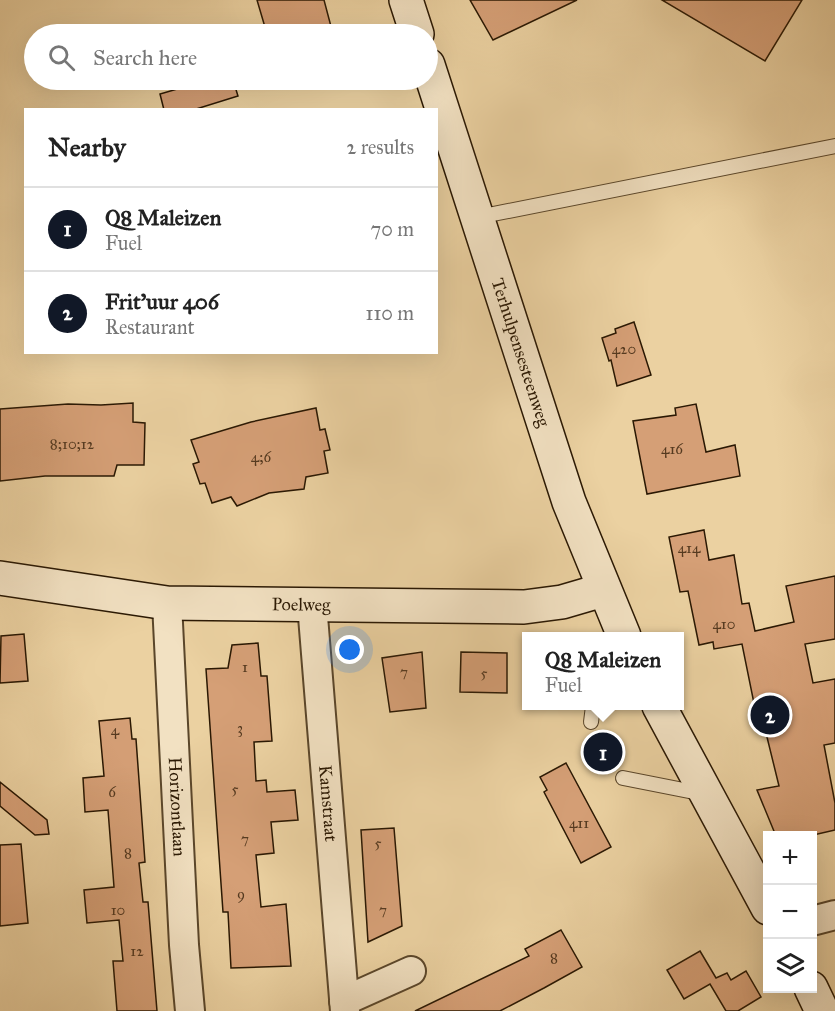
<!DOCTYPE html>
<html lang="en">
<head>
<meta charset="utf-8">
<style>
  :root { --surface:#fff; --page:#f6f6f6; --text:#222; --muted:#767676; --line:#e0e0e0; --accent:#111827 }
  body { margin:0; font-family:"IM FELL Great Primer",serif; background:var(--page); color:var(--text) }
  .controls { position:absolute; right:18px; bottom:18px; display:grid; overflow:hidden; border-radius:0px; box-shadow:0 6px 24px #0002 }
  .controls button { width:54px; height:54px; display:grid; place-items:center; padding:0; border:0; border-bottom:2px solid var(--line); background:var(--surface); color:var(--text); font:30px sans-serif }
  .you { position:absolute; left:350px; top:650px; width:21px; height:21px; margin:-15px; border:4px solid #fff; border-radius:50%; background:#1a73e8; box-shadow:0 0 0 9px #1a73e833 }
  .badge { display:grid; place-items:center; width:39px; height:39px; border-radius:50%; background:var(--accent); color:#fff; font-size:20px; font-weight:700 }
  .pin { position:absolute; translate:-50% -50%; border:3px solid #fff; box-shadow:0 2px 6px #0006 }
  .popup { position:absolute; left:522px; top:632px; width:162px; height:78px; box-sizing:border-box; display:grid; place-content:center; border-radius:0px; background:var(--surface); filter:drop-shadow(0 2px 4px #0005); font-size:20px; white-space:nowrap; color:var(--muted) }
  .popup b { font-size:22px; color:var(--text) }
  .popup::after { content:''; position:absolute; left:50%; top:100%; margin-left:-12px; border:12px solid transparent; border-top-color:var(--surface) }
  .list { margin:0; padding:0; list-style:none }
  h2 { display:flex; justify-content:space-between; align-items:center; height:78px; margin:0; padding:0 24px; font-size:26px }
  h2 small { font-size:20px; font-weight:400; color:var(--muted) }
  .list li { display:grid; grid-template-columns:39px 1fr auto; gap:18px; align-items:center; box-sizing:border-box; height:84px; padding:0 24px; border-top:2px solid var(--line) }
  .list b { display:block; font-size:22px; white-space:nowrap }
  .list p { margin:0; font-size:20px; white-space:nowrap; color:var(--muted) }
  .list em { font-size:20px; font-style:normal; color:var(--muted) }
  .icon { flex:none; width:33px; height:33px; fill:none; stroke:currentColor; stroke-width:2; stroke-linecap:round; stroke-linejoin:round }
  .map { position:relative; flex:none; width:835px; height:1011px; overflow:hidden }
  .search { position:absolute; background:var(--surface); box-shadow:0 6px 24px #0002; left:24px; top:24px; width:414px; height:66px; display:flex; align-items:center; gap:15px; box-sizing:border-box; padding:0 21px; border-radius:33px; color:var(--muted); font-size:22px }
  .panel { position:absolute; background:var(--surface); box-shadow:0 6px 24px #0002; left:24px; top:108px; width:414px; height:246px; border-radius:0px }
  .map>svg:first-child { display:block }
  .building { fill:#d59f76; stroke:#2a1803; stroke-width:1.5 }
  .lines { fill:none; stroke-linecap:round; stroke-linejoin:round }
  .lane-casing { stroke:#5a462a; stroke-width:16 }
  .street-casing { stroke:#5a462a; stroke-width:32 }
  .secondary-casing { stroke:#2a1803; stroke-width:36 }
  .lane { stroke:#f2e1c2; stroke-width:14 }
  .street { stroke:#f2e1c2; stroke-width:28 }
  .secondary { stroke:#f2e1c2; stroke-width:33 }
  .labels { text-anchor:middle; dominant-baseline:central; stroke-width:4.5; stroke-linejoin:round; paint-order:stroke }
  .number-label { font-size:15px; fill:#553a20 }
  .street-label { font-size:18px; fill:#2a1803; stroke:#f2e1c2 }
</style>
</head>
<body>
<div class="map">
<svg width="835" height="1011" viewBox="0 0 835 1011">
  <rect width="100%" height="100%" fill="#ebd1a1"/>
  <filter id="stains"><feTurbulence type="fractalNoise" baseFrequency=".00333" numOctaves="4"/><feColorMatrix values="0 0 0 0 .2 0 0 0 0 .09 0 0 0 0 .02 0 0 0 .5 -.17"/></filter>
  <radialGradient id="worn" r=".72"><stop offset=".6" stop-color="#630" stop-opacity="0"/><stop offset="1" stop-color="#630" stop-opacity=".3"/></radialGradient>
  <g class="building">
    <polygon points="257,0 324,0 333,34 267,34"/>
    <polygon points="470,0 577,0 493,40"/>
    <polygon points="662,0 802,0 765,61"/>
    <polygon points="208,80 233,80 238,96 193,110 164,110 160,94"/>
    <polygon points="634,322 651,375 617,386 611,360 609,361 602,338 616,333 615,329"/>
    <polygon points="133,403 133,422 145,423 144,465 117,465 114,476 45,476 0,481 0,409 68,404 101,405"/>
    <polygon points="696,404 706,452 735,445 740,476 647,494 633,421 676,415 675,408"/>
    <polygon points="316,408 320,430 325,429 330,450 324,451 328,473 306,477 304,489 269,493 237,506 231,497 212,503 205,483 200,484 193,464 199,462 191,440 251,422"/>
    <polygon points="704,530 709,560 734,555 742,604 749,603 755,631 794,622 786,586 835,576 835,639 805,644 813,683 835,679 835,743 824,745 835,803 835,830 809,836 776,836 757,790 779,786 766,733 759,728 742,644 714,649 713,642 699,645 688,591 680,592 669,537"/>
    <polygon points="24,634 28,681 0,683 1,636"/>
    <polygon points="258,643 261,676 267,676 272,741 254,742 256,781 266,780 267,792 295,790 298,820 271,822 274,853 256,855 261,907 286,904 291,966 231,968 228,912 223,912 206,669 228,668 232,645"/>
    <polygon points="422,652 426,708 390,712 382,658"/>
    <polygon points="461,652 507,653 507,693 460,692"/>
    <polygon points="130,718 132,739 136,739 145,862 139,863 143,902 148,902 157,1011 117,1011 113,961 123,961 119,920 87,923 84,890 114,887 108,810 85,812 83,778 104,776 99,721"/>
    <polygon points="566,763 611,847 581,863 544,792 547,790 540,777"/>
    <polygon points="0,782 47,820 49,834 35,835 0,806"/>
    <polygon points="394,828 402,926 368,942 361,830"/>
    <polygon points="21,844 28,923 0,926 0,845"/>
    <polygon points="561,930 582,967 544,988 500,1011 415,1011 529,956 525,949"/>
    <polygon points="700,951 716,978 727,973 731,980 746,971 761,997 738,1011 726,1011 710,984 684,999 667,970"/>
  </g>
  <g class="lines">
    <defs>
      <g id="lane">
        <polyline points="478,217 835,146"/>
        <polyline points="591,722 593,706"/>
        <polyline points="623,778 704,794"/>
      </g>
      <g id="street">
        <path id="s1" d="M167,603L184,945L190,1011"/>
        <path id="s2" d="M312,604L345,1011"/>
        <polyline points="812,921 835,915"/>
        <polyline points="344,1001 411,971"/>
      </g>
      <g id="secondary">
        <polyline points="406,0 417,34"/>
        <path id="s3" d="M428,65L569,502L624,636"/>
        <path id="s4" d="M0,578L167,603L524,607L562,602L603,590"/>
        <polyline points="659,706 768,908"/>
        <polyline points="811,988 822,1011"/>
      </g>
    </defs>
    <use href="#lane" class="lane-casing"/>
    <use href="#street" class="street-casing"/>
    <use href="#secondary" class="secondary-casing"/>
    <use href="#lane" class="lane"/>
    <use href="#street" class="street"/>
    <use href="#secondary" class="secondary"/>
  </g>
  <g class="labels">
    <g class="number-label">
      <text x="624" y="349">420</text>
      <text x="72" y="444">8;10;12</text>
      <text x="672" y="449">416</text>
      <text x="261" y="457">4;6</text>
      <text x="689" y="548">414</text>
      <text x="724" y="624">410</text>
      <text x="245" y="667">1</text>
      <text x="404" y="672">7</text>
      <text x="484" y="673">5</text>
      <text x="240" y="728">3</text>
      <text x="115" y="730">4</text>
      <text x="235" y="789">5</text>
      <text x="112" y="792">6</text>
      <text x="579" y="823">411</text>
      <text x="245" y="839">7</text>
      <text x="378" y="843">5</text>
      <text x="128" y="853">8</text>
      <text x="241" y="894">9</text>
      <text x="118" y="910">10</text>
      <text x="383" y="910">7</text>
      <text x="137" y="951">12</text>
      <text x="554" y="958">8</text>
    </g>
    <g class="street-label">
      <text stroke="none"><textPath href="#s3" startOffset="302">Terhulpensesteenweg</textPath></text>
      <text stroke="none"><textPath href="#s4" startOffset="303">Poelweg</textPath></text>
      <text stroke="none"><textPath href="#s2" startOffset="200">Kamstraat</textPath></text>
      <text stroke="none"><textPath href="#s1" startOffset="204">Horizontlaan</textPath></text>
    </g>
  </g>
  <rect width="100%" height="100%" filter="url(#stains)"/>
  <rect width="100%" height="100%" fill="url(#worn)"/>
</svg>
<div class="controls">
<button>+</button>
<button>−</button>
<button><svg class="icon" aria-label="layers" viewBox="0 0 24 24"><path d="M12 4l9 5-9 5-9-5zM3 14l9 5 9-5"/></svg></button>
</div>
<div class="you"></div>
<div class="pin badge" style="left:603px;top:752px">1</div>
<div class="popup"><b>Q8 Maleizen</b>Fuel</div>
<div class="pin badge" style="left:770px;top:715px">2</div>
<div class="search"><svg class="icon" aria-label="search" viewBox="0 0 24 24"><circle cx="10" cy="10" r="6"/><path d="M15 15l6 6"/></svg>Search here</div>
<section class="panel">
<h2>Nearby<small>2 results</small></h2>
<ul class="list">
<li><span class="badge">1</span><div><b>Q8 Maleizen</b><p>Fuel</p></div><em>70 m</em></li>
<li><span class="badge">2</span><div><b>Frit'uur 406</b><p>Restaurant</p></div><em>110 m</em></li>
</ul>
</section>
</div>
</body>
</html>
